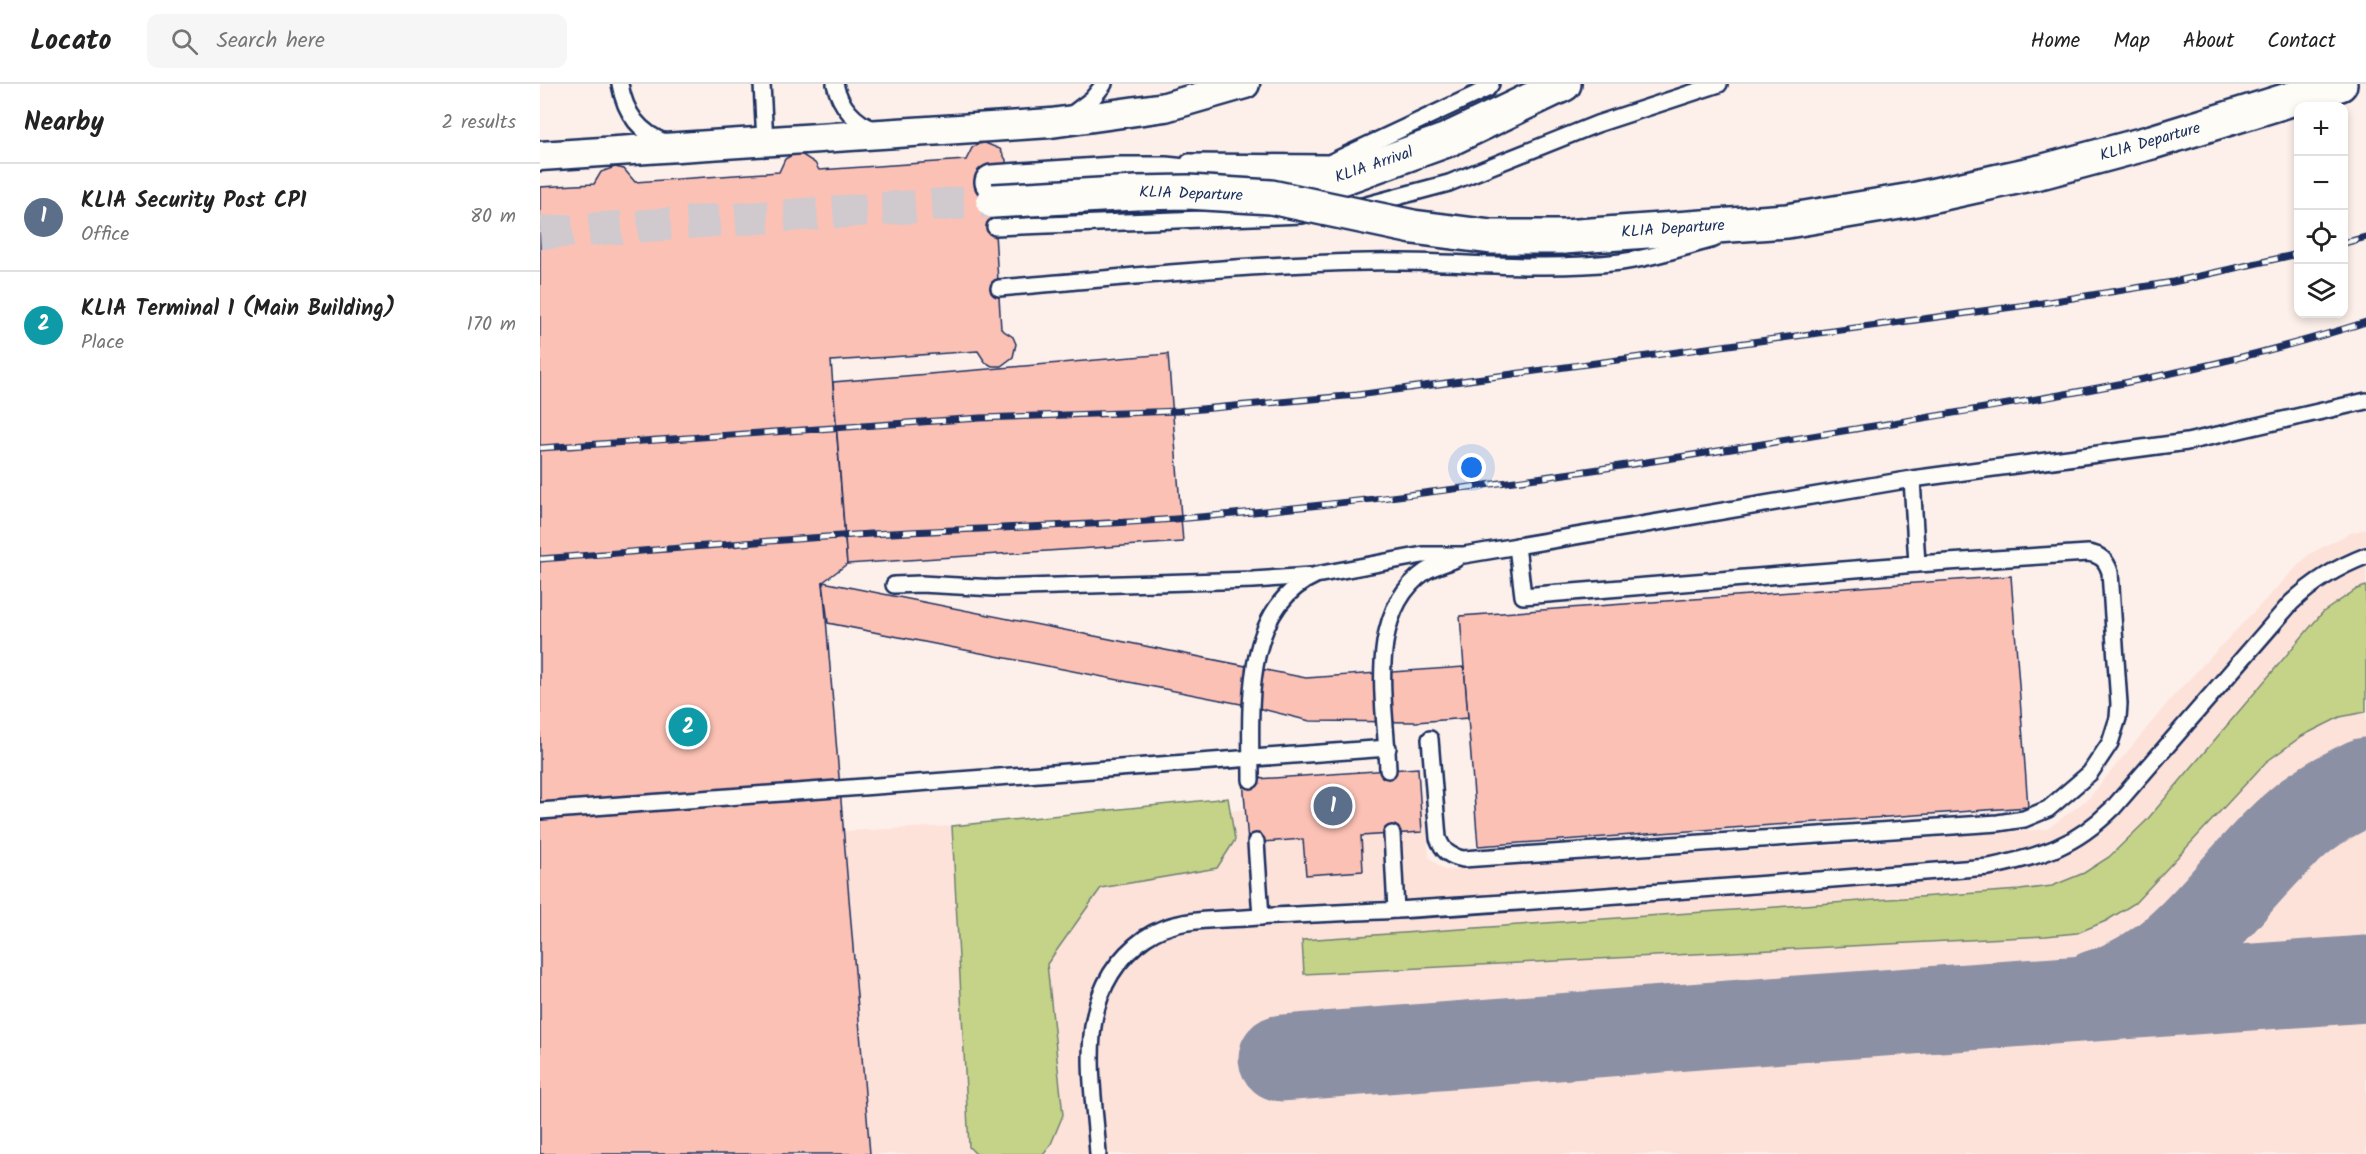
<!DOCTYPE html>
<html lang="en">
<head>
<meta charset="utf-8">
<style>
  :root { --surface:#fff; --page:#f6f6f6; --text:#222; --muted:#767676; --line:#e0e0e0; --accent:#ea580c }
  body { margin:0; font-family:Kalam,sans-serif; background:var(--page); color:var(--text) }
  .controls { position:absolute; right:18px; top:18px; display:grid; overflow:hidden; border-radius:12px; box-shadow:0 3px 9px #0003 }
  .controls button { width:54px; height:54px; display:grid; place-items:center; padding:0; border:0; border-bottom:2px solid var(--line); background:var(--surface); color:var(--text); font:30px sans-serif }
  .you { position:absolute; left:932px; top:384px; width:21px; height:21px; margin:-15px; border:4px solid #fff; border-radius:50%; background:#1a73e8; box-shadow:0 0 0 9px #1a73e833 }
  .badge { display:grid; place-items:center; width:39px; height:39px; border-radius:50%; background:var(--accent); color:#fff; font-size:20px; font-weight:700 }
  .pin { position:absolute; translate:-50% -50%; border:3px solid #fff; box-shadow:0 2px 6px #0006 }
  .list { margin:0; padding:0; list-style:none }
  h2 { display:flex; justify-content:space-between; align-items:center; height:78px; margin:0; padding:0 24px; font-size:26px }
  h2 small { font-size:20px; font-weight:400; color:var(--muted) }
  .list li { display:grid; grid-template-columns:39px 1fr auto; gap:18px; align-items:center; box-sizing:border-box; height:108px; padding:0 24px; border-top:2px solid var(--line) }
  .list b { display:block; font-size:22px; white-space:nowrap }
  .list p { margin:0; font-size:20px; white-space:nowrap; color:var(--muted) }
  .list em { font-size:20px; font-style:normal; color:var(--muted) }
  .icon { flex:none; width:33px; height:33px; fill:none; stroke:currentColor; stroke-width:2; stroke-linecap:round; stroke-linejoin:round }
  .map { position:relative; flex:none; width:1826px; height:1070px; overflow:hidden }
  header { display:flex; align-items:center; gap:36px; box-sizing:border-box; height:84px; padding:0 30px; background:var(--surface); border-bottom:2px solid var(--line) }
  header strong { font-size:28px }
  nav { display:flex; gap:33px; margin-inline-start:auto; font-size:21px }
  .search { width:420px; height:54px; background:var(--page); display:flex; align-items:center; gap:15px; box-sizing:border-box; padding:0 21px; border-radius:12px; color:var(--muted); font-size:22px }
  main { display:flex }
  aside { flex:1; background:var(--surface) }
  .map>svg:first-child { display:block }
  .built { fill:#fde2da }
  .green { fill:#c4d387; stroke:#708172; stroke-width:1.5 }
  .lines { fill:none; stroke-linecap:round; stroke-linejoin:round }
  .taxiway { stroke:#8c90a4; stroke-width:87 }
  .building { fill:#fcc1b5; stroke:#1b2f5e; stroke-width:1.5 }
  .primary-tunnel { stroke:#d0c9ce; stroke-width:33; stroke-dasharray:33 16; stroke-linecap:butt }
  .lane-casing { stroke:#1b2f5e; stroke-width:20 }
  .street-casing { stroke:#1b2f5e; stroke-width:33 }
  .primary-casing { stroke:#1b2f5e; stroke-width:38 }
  .lane { stroke:#fdfcf7; stroke-width:15 }
  .street { stroke:#fdfcf7; stroke-width:28 }
  .primary { stroke:#fdfcf7; stroke-width:33 }
  .rail-casing { stroke:#1b2f5e; stroke-width:7 }
  .rail { stroke:#fdfcf7; stroke-width:4.5; stroke-dasharray:14; stroke-linecap:butt }
  .primary-bridge-casing { stroke:#1b2f5e; stroke-width:38; stroke-linecap:butt }
  .primary-bridge { stroke:#fdfcf7; stroke-width:33 }
  .labels { text-anchor:middle; dominant-baseline:central; stroke-width:6; stroke-linejoin:round; paint-order:stroke }
  .street-label { font-size:16px; fill:#1b2f5e; stroke:#fdfcf7 }
</style>
</head>
<body>
<header>
<strong>Locato</strong>
<div class="search"><svg class="icon" aria-label="search" viewBox="0 0 24 24"><circle cx="10" cy="10" r="6"/><path d="M15 15l6 6"/></svg>Search here</div>
<nav><a>Home</a><a>Map</a><a>About</a><a>Contact</a></nav>
</header>
<main>
<aside>
<h2>Nearby<small>2 results</small></h2>
<ul class="list">
<li><span class="badge" style="background:#5c6f8a">1</span><div><b>KLIA Security Post CP1</b><p>Office</p></div><em>80 m</em></li>
<li><span class="badge" style="background:#0f9aa8">2</span><div><b>KLIA Terminal 1 (Main Building)</b><p>Place</p></div><em>170 m</em></li>
</ul>
</aside>
<div class="map">
<svg width="1826" height="1070" viewBox="0 0 1826 1070">
  <rect width="100%" height="100%" fill="#fdf0ea"/>
  <filter id="ink" filterUnits="userSpaceOnUse"><feTurbulence type="fractalNoise" baseFrequency=".0167" numOctaves="2"/><feDisplacementMap in="SourceGraphic" scale="12" xChannelSelector="R" yChannelSelector="G"/><feConvolveMatrix kernelMatrix="1 2 1 2 8 2 1 2 1" color-interpolation-filters="sRGB"/></filter>
  <g filter="url(#ink)">
    <polygon class="built" points="628,270 643,458 307,480 283,498 305,747 412,742 688,714 690,727 850,713 884,716 889,773 904,786 1289,762 1507,745 1549,714 1634,611 1769,470 1810,449 1826,445 1826,1070 0,1070 0,298 291,277 293,298"/>
    <g class="green">
      <polygon points="1826,502 1826,628 1800,633 1762,652 1726,678 1595,819 1566,837 1537,849 1506,852 764,890 762,856 1480,806 1512,802 1544,789 1569,773 1606,737 1783,528 1817,505"/>
      <polygon points="688,714 695,756 677,784 561,804 507,880 523,1031 511,1060 504,1070 436,1070 429,1063 412,742"/>
    </g>
    <g class="lines">
      <g class="taxiway">
        <path d="M1558,909C1649,882 1686,801 1753,743C1774,723 1800,710 1826,697"/>
        <polyline points="742,974 1187,940 1826,895"/>
      </g>
    </g>
    <g class="building">
      <polygon points="445,59 460,65 466,76 466,84 453,117 461,245 473,253 476,260 473,273 461,282 452,282 445,278 438,267 291,277 307,480 283,498 330,1070 0,1070 0,103 54,100 61,88 75,83 84,85 95,98 239,88 245,75 252,71 261,70 275,79 279,86 426,76 432,64 438,60"/>
      <polygon points="628,270 643,458 307,480 293,298"/>
      <polygon points="1471,492 1488,723 938,762 920,532"/>
      <polygon points="283,498 766,594 924,583 928,634 876,638 770,637 706,621 288,539"/>
      <polygon points="878,684 882,748 821,752 823,787 766,791 763,755 708,759 703,696"/>
    </g>
    <g class="lines">
      <polyline class="primary-tunnel" points="0,149 453,117"/>
      <defs>
        <g id="lane">
          <path d="M80,0C85,29 99,49 127,59"/>
          <polyline points="222,0 225,58"/>
          <path d="M295,0C300,21 314,39 336,46"/>
          <polyline points="531,31 552,15 564,0"/>
          <polyline points="649,78 789,79 947,5 951,0"/>
          <polyline points="819,123 909,99 1057,40 1179,0"/>
          <polyline points="455,143 763,131"/>
          <path d="M459,204C581,194 704,180 827,178C912,176 996,188 1081,178C1112,174 1144,163 1174,155"/>
          <polyline points="977,462 983,512 1377,480"/>
          <polyline points="354,501 381,500 455,504 713,496 770,492"/>
          <path d="M890,655L898,754C903,767 909,772 923,775L1458,739L1484,735L1508,725L1550,689L1570,659L1578,634L1579,620L1570,488C1566,476 1561,471 1548,469L1377,480L1372,395"/>
          <path d="M848,686C846,623 824,529 886,487C895,482 907,479 916,475"/>
          <path d="M711,696C711,628 701,524 776,491L883,471H924L1372,395L1647,358L1826,317"/>
          <polyline points="0,727 848,664"/>
          <polyline points="852,750 856,826"/>
          <polyline points="716,758 721,833"/>
          <path d="M558,1070C553,992 531,907 605,854C633,834 673,836 705,834C756,830 807,829 858,826C1055,814 1252,798 1449,783C1502,772 1534,763 1573,724L1751,519C1773,498 1797,483 1826,472"/>
        </g>
        <polyline id="street" points="0,72 511,39 625,23 705,0"/>
        <g id="primary">
          <polyline points="452,98 574,90 625,90 731,101 770,100 799,95 907,56 1024,0"/>
          <polyline points="1024,153 1247,137 1372,116 1504,87 1612,58 1800,0"/>
        </g>
      </defs>
      <use href="#lane" class="lane-casing"/>
      <use href="#street" class="street-casing"/>
      <use href="#primary" class="primary-casing"/>
      <use href="#lane" class="lane"/>
      <use href="#street" class="street"/>
      <use href="#primary" class="primary"/>
      <defs>
        <g id="rail">
          <polyline points="1804,159 1826,153"/>
          <polyline points="0,364 440,334 639,327 817,311 1502,219 1633,198 1758,170"/>
          <path d="M0,475C105,467 209,458 314,451C425,444 537,443 648,434C869,415 1090,382 1309,346C1483,318 1658,292 1826,238"/>
        </g>
      </defs>
      <use href="#rail" class="rail-casing"/>
      <use href="#rail" class="rail"/>
      <defs>
        <polyline id="primary-bridge" points="453,117 596,109 648,108 731,113 873,143 951,153 1024,153"/>
      </defs>
      <use href="#primary-bridge" class="primary-bridge-casing"/>
      <use href="#primary-bridge" class="primary-bridge"/>
    </g>
  </g>
  <g class="labels">
    <g class="street-label">
      <text transform="translate(1610 58) rotate(-16)">KLIA Departure</text>
      <text transform="translate(834 81) rotate(-19)">KLIA Arrival</text>
      <text transform="translate(651 110) rotate(2)">KLIA Departure</text>
      <text transform="translate(1133 145) rotate(-4)">KLIA Departure</text>
    </g>
  </g>
</svg>
<div class="controls">
<button>+</button>
<button>−</button>
<button><svg class="icon" aria-label="locate" viewBox="0 0 24 24"><circle cx="12" cy="12" r="6"/><path d="M12 2v4M12 18v4M2 12h4M18 12h4"/></svg></button>
<button><svg class="icon" aria-label="layers" viewBox="0 0 24 24"><path d="M12 4l9 5-9 5-9-5zM3 14l9 5 9-5"/></svg></button>
</div>
<div class="you"></div>
<div class="pin badge" style="left:793px;top:722px;background:#5c6f8a">1</div>
<div class="pin badge" style="left:148px;top:643px;background:#0f9aa8">2</div>
</div>
</main>
</body>
</html>
